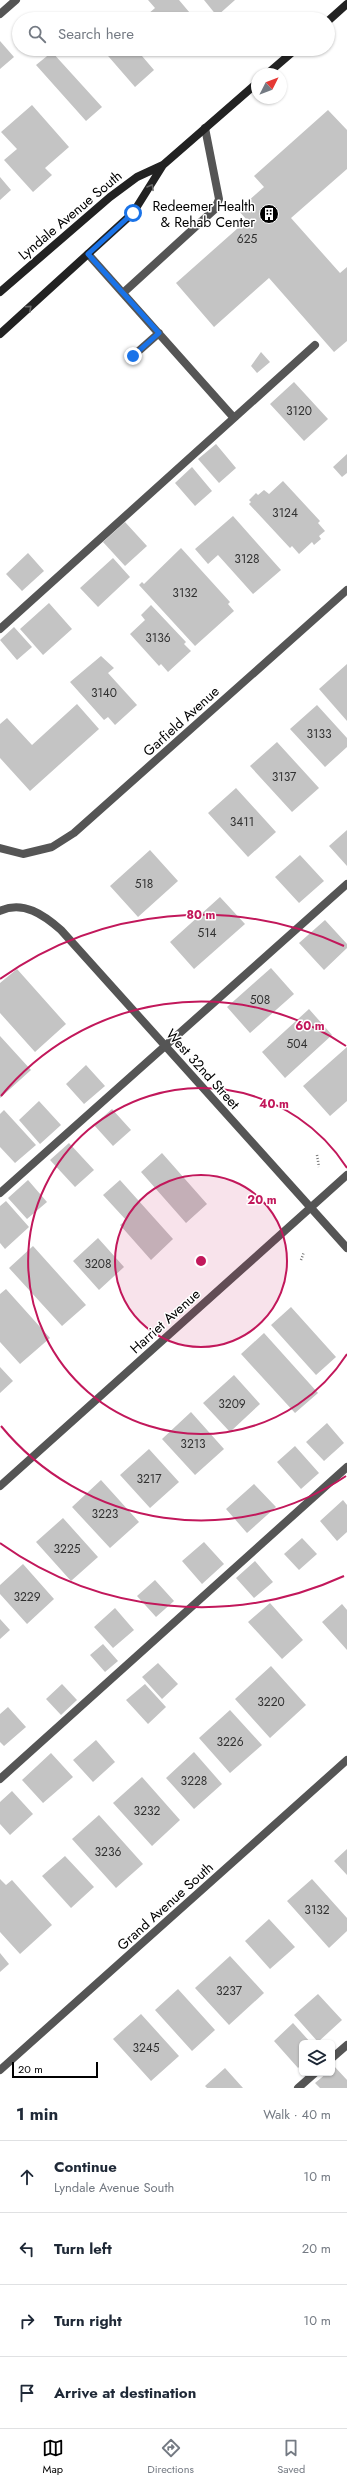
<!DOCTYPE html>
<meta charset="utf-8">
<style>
:root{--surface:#fff;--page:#f6f6f7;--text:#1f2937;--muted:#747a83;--line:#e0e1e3;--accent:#000}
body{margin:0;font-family:Jost,sans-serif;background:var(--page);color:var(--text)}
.controls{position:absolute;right:12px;bottom:12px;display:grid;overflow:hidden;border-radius:6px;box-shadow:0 1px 3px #0004}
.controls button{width:36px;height:36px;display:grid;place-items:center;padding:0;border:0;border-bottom:1px solid var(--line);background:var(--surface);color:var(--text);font:20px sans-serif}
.compass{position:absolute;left:251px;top:68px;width:36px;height:36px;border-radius:50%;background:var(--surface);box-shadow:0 1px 3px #0004;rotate:48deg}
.scale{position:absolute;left:12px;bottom:10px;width:86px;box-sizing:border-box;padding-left:4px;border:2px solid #000;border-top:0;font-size:11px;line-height:14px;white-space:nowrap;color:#000;-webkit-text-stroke:3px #fff;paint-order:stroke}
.stop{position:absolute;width:12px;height:12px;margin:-9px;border:3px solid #1a73e8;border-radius:50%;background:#fff}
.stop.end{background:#1a73e8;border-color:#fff;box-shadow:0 1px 4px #0008}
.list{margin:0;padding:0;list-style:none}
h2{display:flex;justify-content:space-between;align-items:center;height:52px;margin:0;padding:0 16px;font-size:17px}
h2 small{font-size:13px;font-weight:400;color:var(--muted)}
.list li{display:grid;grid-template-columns:26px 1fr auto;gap:12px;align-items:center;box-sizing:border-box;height:72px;padding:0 16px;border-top:1px solid var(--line)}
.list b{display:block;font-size:15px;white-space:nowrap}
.list p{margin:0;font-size:13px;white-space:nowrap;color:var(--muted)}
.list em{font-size:13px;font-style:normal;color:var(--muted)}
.icon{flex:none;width:22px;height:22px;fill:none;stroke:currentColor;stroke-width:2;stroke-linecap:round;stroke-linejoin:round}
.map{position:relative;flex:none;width:347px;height:2088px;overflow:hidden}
.search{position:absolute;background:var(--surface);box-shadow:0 1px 3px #0004;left:12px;right:12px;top:12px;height:44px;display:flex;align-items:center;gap:10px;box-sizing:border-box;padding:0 14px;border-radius:22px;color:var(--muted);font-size:15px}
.sheet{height:340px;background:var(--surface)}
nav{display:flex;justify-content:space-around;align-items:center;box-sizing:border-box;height:56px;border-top:1px solid var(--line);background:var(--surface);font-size:11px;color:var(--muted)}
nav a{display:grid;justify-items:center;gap:2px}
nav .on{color:var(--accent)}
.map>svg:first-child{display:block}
.building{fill:#c4c4c4}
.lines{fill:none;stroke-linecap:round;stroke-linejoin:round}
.path{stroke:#777;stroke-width:2.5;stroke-dasharray:1 2;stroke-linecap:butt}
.service{stroke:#555;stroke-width:8}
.minor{stroke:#555;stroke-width:8}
.secondary{stroke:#222;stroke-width:8}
.oneway{stroke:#646464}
.route{stroke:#1a73e8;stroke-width:5}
.ring{fill:none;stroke:#c2185b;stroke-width:2}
.labels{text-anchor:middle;stroke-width:3;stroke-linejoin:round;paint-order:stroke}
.number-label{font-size:12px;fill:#313131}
.poi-label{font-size:14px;fill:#000;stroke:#fff;text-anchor:end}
.street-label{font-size:14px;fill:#000;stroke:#fff}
.centre{fill:#c2185b;stroke:#fff;stroke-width:2}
.ring-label{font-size:12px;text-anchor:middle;font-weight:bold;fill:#c2185b;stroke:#fff;stroke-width:3;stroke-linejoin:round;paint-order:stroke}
</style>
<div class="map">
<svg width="347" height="2088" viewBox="0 0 347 2088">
<rect width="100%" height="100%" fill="#fff"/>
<path class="building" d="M148 0H179L195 19H152L148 14 155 8Z
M204 0H235L217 16Z
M0 41 14 57 0 69Z
M102 49H136L154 70 135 87Z
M52 52 102 107 86 121 36 65Z
M32 105 69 147 45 168 52 175 33 192 4 160 17 149 1 132Z
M328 110 347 130V169L291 218 340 273 347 267V341L334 352 269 278 214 327 176 283 247 220 238 210 264 187 254 176Z
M0 177 11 190 0 200Z
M261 352 270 362 257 373 251 366Z
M294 382 328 419 304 441 270 404Z
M216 444 236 468 219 483 198 459Z
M347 454V473L342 477 333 467Z
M192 467 212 491 195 506 175 483Z
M283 481 320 521 318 523 325 531 319 536 321 539 314 545 312 542 299 554 292 546 290 548 249 504 251 502 249 500 256 493 258 495 264 490 269 494Z
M233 516 281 570 253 594 218 555 208 564 195 549Z
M125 522 147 546 125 566 103 542Z
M181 548 230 602 228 604 234 611 195 646 139 585 142 582 144 584Z
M28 553 44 571 22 591 6 574Z
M113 558 130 577 98 607 80 588Z
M49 603 72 629 43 655 20 629Z
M151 605 186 642 184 644 191 651 168 672 161 664 159 666 130 634 145 620 141 615Z
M14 627 32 647 17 660 0 640Z
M101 656 114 668 108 673 137 705 115 725 108 717 104 720 70 682Z
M347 664V721L319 689Z
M77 704 99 729 30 791 0 758V724L7 718 32 745Z
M317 705 347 738V747L325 767 290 729Z
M277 742 319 788 292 812 250 766Z
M236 788 276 832 248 857 208 813Z
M347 830V866L329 846Z
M150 850 178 881 138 917 110 886Z
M300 855 324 881 299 903 275 877Z
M220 897 245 924 194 969 170 942Z
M325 920 347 944V948L324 970 299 943Z
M271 968 294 994 250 1033 227 1007Z
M17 969 66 1024 35 1052 0 1013V983Z
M309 1009 332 1035 285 1078 262 1052Z
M0 1036 31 1070 0 1098Z
M347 1047V1101L330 1116 303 1086Z
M86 1065 105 1086 84 1104 66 1084Z
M39 1101 61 1125 40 1144 19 1120Z
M112 1109 131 1130 113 1146 94 1125Z
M4 1110 36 1145 15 1163 0 1147V1114Z
M69 1143 94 1170 75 1187 50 1160Z
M162 1153 207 1204 186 1223 141 1172Z
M28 1180 47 1202 27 1219 8 1198Z
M120 1180 173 1239 151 1260 120 1225 126 1220 103 1195Z
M6 1201 29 1227 5 1249 0 1243V1206Z
M98 1238 124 1267 99 1290 73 1261Z
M33 1246 86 1305 62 1326 9 1268Z
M6 1289 50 1338 20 1364 0 1342V1294Z
M291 1307 336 1357 316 1375 271 1325Z
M264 1333 318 1393 295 1413 241 1354Z
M0 1367 13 1381 0 1393Z
M234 1375 260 1404 230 1432 203 1403Z
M191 1412 224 1449 195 1475 162 1439Z
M327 1423 344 1443 324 1461 306 1442Z
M295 1446 319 1473 301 1489 277 1462Z
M149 1449 179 1482 150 1508 120 1475Z
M101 1480 139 1522 110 1548 72 1507Z
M254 1484 276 1507 247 1533 226 1509Z
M343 1500 347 1505V1532L337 1541 320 1521Z
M63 1518 98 1557 71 1581 36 1542Z
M302 1538 317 1554 299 1570 284 1554Z
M204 1542 224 1564 202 1584 182 1561Z
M255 1561 273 1582 254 1598 236 1578Z
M23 1564 54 1599 27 1624 0 1594V1585Z
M155 1580 174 1601 156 1617 137 1596Z
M270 1603 303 1640 282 1659 248 1622Z
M342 1604 347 1610V1650L322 1622Z
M115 1608 134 1630 113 1648 94 1627Z
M0 1619 10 1630 0 1639Z
M103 1644 118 1661 105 1672 90 1655Z
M158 1663 178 1684 162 1699 142 1677Z
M271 1666 306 1705 270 1738 235 1699Z
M62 1684 77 1700 61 1715 46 1699Z
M145 1684 166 1707 148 1724 126 1700Z
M8 1707 26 1727 4 1746 0 1742V1714Z
M230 1710 262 1745 230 1773 199 1738Z
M96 1740 115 1762 93 1782 73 1760Z
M194 1752 222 1784 194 1809 166 1778Z
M51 1753 73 1777 43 1803 22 1780Z
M142 1777 180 1820 152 1846 113 1803Z
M12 1791 33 1814 10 1835 0 1824V1802Z
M99 1815 143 1864 116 1888 72 1839Z
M347 1849V1875L334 1861Z
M65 1856 94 1887 71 1908 42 1876Z
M0 1879 6 1885 12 1880 52 1925 20 1954 0 1932Z
M312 1879 347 1918V1931L329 1948 287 1901Z
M269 1919 295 1947 270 1969 245 1941Z
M0 1953 9 1964 0 1972Z
M230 1956 264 1993 229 2025 195 1988Z
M178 1989 215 2030 192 2051 155 2010Z
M318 1994 342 2020 318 2042 294 2015Z
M141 2014 179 2056 151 2081 113 2039Z
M293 2023 311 2043H302V2064L298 2068 274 2041Z
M334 2066 347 2080V2088H320L315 2083 327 2073H332Z
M225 2068 243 2088H207L205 2086Z"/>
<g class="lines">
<path class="path" d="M317 1155 319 1167
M301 1260 304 1252"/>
<path class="service" d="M0 14 16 0
M88 254 234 418
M123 293 215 209 219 199 205 128
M133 356 159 333
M0 629 315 345
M0 1193 347 884
M0 1779 347 1467
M332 2058 347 2045
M298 2088 315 2073"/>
<path class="minor" d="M0 848 23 854 52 847 74 833 347 590
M0 911C23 900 44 915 61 930L347 1248
M0 1486 347 1175
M0 2070 347 1760"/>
<path class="secondary" d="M328 21 347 4
M267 74 296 49
M0 292 110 197 137 177 163 165 257 83
M0 334 133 213 163 165"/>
</g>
<defs><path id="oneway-chevron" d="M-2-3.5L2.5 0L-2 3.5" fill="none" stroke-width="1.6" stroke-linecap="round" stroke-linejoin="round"/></defs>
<g class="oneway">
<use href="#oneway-chevron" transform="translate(151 187) rotate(-60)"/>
<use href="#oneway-chevron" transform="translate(29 308) rotate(-42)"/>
</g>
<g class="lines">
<path class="route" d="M133 213 88 254 159 333 133 356"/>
</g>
<circle cx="201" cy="1261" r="86" fill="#c2185b" fill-opacity=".12"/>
<g class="ring">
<circle cx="201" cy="1261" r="86"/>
<path d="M347 1354A173 173 0 1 1 347 1168"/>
<path d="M346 1476A259 259 0 0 1 1 1426M1 1096A259 259 0 0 1 346 1046"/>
<path d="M344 1576A346 346 0 0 1 0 1543M0 979A346 346 0 0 1 344 946"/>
</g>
<defs>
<g id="building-disc" transform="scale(1)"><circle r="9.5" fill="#000" stroke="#fff"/><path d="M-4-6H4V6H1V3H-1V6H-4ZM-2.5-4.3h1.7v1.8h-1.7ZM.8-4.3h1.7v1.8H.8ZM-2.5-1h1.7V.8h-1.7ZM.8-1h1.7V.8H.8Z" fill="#fff"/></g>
</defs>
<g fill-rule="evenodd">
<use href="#building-disc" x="269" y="214"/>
</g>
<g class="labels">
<g class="number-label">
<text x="247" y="243">625</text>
<text x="299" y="415">3120</text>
<text x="285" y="517">3124</text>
<text x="247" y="563">3128</text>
<text x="185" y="597">3132</text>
<text x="158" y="642">3136</text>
<text x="104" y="697">3140</text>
<text x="319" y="738">3133</text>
<text x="284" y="781">3137</text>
<text x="242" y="826">3411</text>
<text x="144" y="888">518</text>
<text x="207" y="937">514</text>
<text x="260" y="1004">508</text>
<text x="297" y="1048">504</text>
<text x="98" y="1268">3208</text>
<text x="232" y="1408">3209</text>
<text x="193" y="1448">3213</text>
<text x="149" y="1483">3217</text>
<text x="105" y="1518">3223</text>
<text x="67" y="1553">3225</text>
<text x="27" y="1601">3229</text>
<text x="271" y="1706">3220</text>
<text x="230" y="1746">3226</text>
<text x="194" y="1785">3228</text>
<text x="147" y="1815">3232</text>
<text x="108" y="1856">3236</text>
<text x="317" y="1914">3132</text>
<text x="229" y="1995">3237</text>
<text x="146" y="2052">3245</text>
</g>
<g class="poi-label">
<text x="255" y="211">Redeemer Health<tspan x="255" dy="16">&amp; Rehab Center</tspan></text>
</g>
<g class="street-label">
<text transform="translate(70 215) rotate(-40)" y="5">Lyndale Avenue South</text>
<text transform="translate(181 721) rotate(-42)" y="5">Garfield Avenue</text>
<text transform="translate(203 1069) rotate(48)" y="5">West 32nd Street</text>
<text transform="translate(165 1321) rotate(-42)" y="5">Harriet Avenue</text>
<text transform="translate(165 1906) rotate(-42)" y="5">Grand Avenue South</text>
</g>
</g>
<circle cx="201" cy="1261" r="6" class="centre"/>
<g class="ring-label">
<text x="201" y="919">80 m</text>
<text x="310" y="1030">60 m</text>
<text x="274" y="1108">40 m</text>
<text x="262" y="1204">20 m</text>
</g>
</svg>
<div class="controls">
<button><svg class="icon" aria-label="layers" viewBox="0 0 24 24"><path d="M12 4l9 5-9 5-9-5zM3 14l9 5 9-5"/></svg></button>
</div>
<svg class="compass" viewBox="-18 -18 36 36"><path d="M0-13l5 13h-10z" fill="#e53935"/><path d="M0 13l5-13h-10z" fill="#747a83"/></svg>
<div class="scale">20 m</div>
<div class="stop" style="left:133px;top:213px"></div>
<div class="stop end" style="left:133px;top:356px"></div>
<div class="search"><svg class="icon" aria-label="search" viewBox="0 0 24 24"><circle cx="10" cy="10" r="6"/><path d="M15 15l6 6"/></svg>Search here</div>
</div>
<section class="sheet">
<h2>1 min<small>Walk · 40 m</small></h2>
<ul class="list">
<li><svg class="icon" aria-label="ahead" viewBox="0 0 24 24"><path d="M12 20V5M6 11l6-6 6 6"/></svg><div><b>Continue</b><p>Lyndale Avenue South</p></div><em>10 m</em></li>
<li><svg class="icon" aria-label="left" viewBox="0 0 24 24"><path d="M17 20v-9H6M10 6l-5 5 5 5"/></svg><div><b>Turn left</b></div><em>20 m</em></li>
<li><svg class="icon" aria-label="right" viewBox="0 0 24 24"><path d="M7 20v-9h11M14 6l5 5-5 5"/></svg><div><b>Turn right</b></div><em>10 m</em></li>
<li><svg class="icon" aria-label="arrive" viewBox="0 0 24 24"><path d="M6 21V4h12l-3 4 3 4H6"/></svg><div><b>Arrive at destination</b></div></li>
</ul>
</section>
<nav>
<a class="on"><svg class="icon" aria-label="map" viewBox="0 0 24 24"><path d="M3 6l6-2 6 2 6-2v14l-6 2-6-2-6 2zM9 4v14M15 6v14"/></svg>Map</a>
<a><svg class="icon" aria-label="directions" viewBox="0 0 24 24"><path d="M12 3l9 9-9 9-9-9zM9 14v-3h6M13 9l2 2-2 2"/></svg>Directions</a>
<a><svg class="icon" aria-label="saved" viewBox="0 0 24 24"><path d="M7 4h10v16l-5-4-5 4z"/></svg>Saved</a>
</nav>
